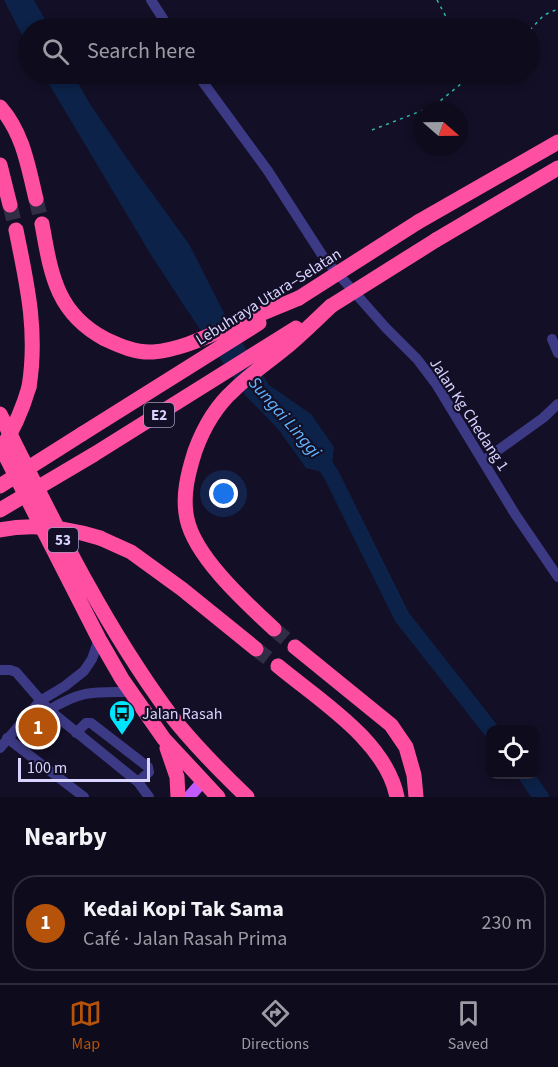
<!DOCTYPE html>
<meta charset="utf-8">
<style>
:root{--surface:#0e0b1c;--page:#171425;--text:#f1f3f6;--muted:#9b9ba3;--line:#2e2b3b;--accent:#b45309}
body{margin:0;font-family:"Source Sans 3",sans-serif;background:var(--page);color:var(--text)}
.controls{position:absolute;right:18px;bottom:18px;display:grid;overflow:hidden;border-radius:12px;box-shadow:0 3px 9px #0003}
.controls button{width:54px;height:54px;display:grid;place-items:center;padding:0;border:0;border-bottom:2px solid var(--line);background:var(--surface);color:var(--text);font:30px sans-serif}
.compass{position:absolute;left:414px;top:102px;width:54px;height:54px;border-radius:50%;background:var(--surface);box-shadow:0 3px 9px #0003;rotate:110deg}
.scale{position:absolute;left:18px;bottom:15px;width:132px;box-sizing:border-box;padding-left:6px;border:3px solid #d9d4ff;border-top:0;font-size:16px;line-height:21px;white-space:nowrap;color:#d9d4ff;-webkit-text-stroke:4px #130f26;paint-order:stroke}
.you{position:absolute;left:224px;top:494px;width:21px;height:21px;margin:-15px;border:4px solid #fff;border-radius:50%;background:#1a73e8;box-shadow:0 0 0 9px #1a73e833}
.badge{display:grid;place-items:center;width:39px;height:39px;border-radius:50%;background:var(--accent);color:#fff;font-size:20px;font-weight:700}
.pin{position:absolute;translate:-50% -50%;border:3px solid #fff;box-shadow:0 2px 6px #0006}
.list{margin:0;padding:0;list-style:none}
h2{display:flex;justify-content:space-between;align-items:center;height:78px;margin:0;padding:0 24px;font-size:26px}
h2 small{font-size:20px;font-weight:400;color:var(--muted)}
.list li{display:grid;grid-template-columns:39px 1fr auto;gap:18px;align-items:center;box-sizing:border-box;height:96px;margin:0 12px 12px;padding:0 12px;border:2px solid var(--line);border-radius:24px}
.list b{display:block;font-size:22px;white-space:nowrap}
.list p{margin:0;font-size:20px;white-space:nowrap;color:var(--muted)}
.list em{font-size:20px;font-style:normal;color:var(--muted)}
.icon{flex:none;width:33px;height:33px;fill:none;stroke:currentColor;stroke-width:2;stroke-linecap:round;stroke-linejoin:round}
.map{position:relative;flex:none;width:558px;height:797px;overflow:hidden}
.search{position:absolute;background:var(--surface);box-shadow:0 3px 9px #0003;left:18px;right:18px;top:18px;height:66px;display:flex;align-items:center;gap:15px;box-sizing:border-box;padding:0 21px;border-radius:33px;color:var(--muted);font-size:22px}
.sheet{height:186px;background:var(--surface)}
nav{display:flex;justify-content:space-around;align-items:center;box-sizing:border-box;height:84px;border-top:2px solid var(--line);background:var(--surface);font-size:16px;color:var(--muted)}
nav a{display:grid;justify-items:center;gap:3px}
nav .on{color:var(--accent)}
.map>svg:first-child{display:block}
.water{fill:#0c2248}
.lines{fill:none;stroke-linecap:round;stroke-linejoin:round}
.river{stroke:#0c2248;stroke-width:16}
.highway-tunnel{stroke:#312d47;stroke-width:15;stroke-dasharray:15 8;stroke-linecap:butt}
.path{stroke:#2fb8b0;stroke-width:1.5;stroke-dasharray:3 4.5;stroke-linecap:butt}
.minor{stroke:#3d3a85;stroke-width:10}
.major{stroke:#c25bff;stroke-width:12}
.highway{stroke:#ff4fa3;stroke-width:15}
.highway-bridge{stroke:#ff4fa3;stroke-width:15}
.labels{text-anchor:middle;stroke-width:4.5;stroke-linejoin:round;paint-order:stroke}
.shield{fill:#130f26;stroke:#9e99be;stroke-width:1.5}
.shield-label{font-size:15px;font-weight:bold;fill:#d9d4ff}
.street-label{font-size:16px;fill:#d9d4ff;stroke:#130f26}
.poi-label{font-size:16px;fill:#d9d4ff;stroke:#130f26;text-anchor:start}
.water-label{font-size:18px;font-style:italic;fill:#62b6ff;stroke:#130f26}
</style>
<div class="map">
<svg width="558" height="797" viewBox="0 0 558 797">
<rect width="100%" height="100%" fill="#130f26"/>
<path class="water" d="M4 0H34L50 28H28V47Z
M43 74H73L90 104 128 160 189 244 226 317 269 385 311 414 334 447 331 474 306 468 278 429 245 395 187 310 151 255Z"/>
<g class="lines">
<path class="river" d="M318 455 331 474 402 617 491 730
M525 774 541 797"/>
<path class="highway-tunnel" d="M36 199 42 224
M10 205 16 230
M274 629 295 647
M256 649 278 666"/>
<path class="path" d="M437 0 452 28
M530 30 544 15 558 9
M473 74 474 77 480 74
M372 130 434 106 473 74"/>
<path class="minor" d="M151 0 169 28
M197 74 268 171 324 258 386 328 417 359 436 384 515 514 558 577
M552 339 558 353
M483 461 543 418 558 404
M0 670H10L16 672 49 710 138 782 149 797
M49 710C82 690 92 692 130 692
M76 733 86 723H91L148 767 149 772 138 782
M7 738 84 797
M0 748 40 701 65 686 84 671 92 659 99 639"/>
<path class="major" d="M189 797 203 781"/>
<path class="highway" d="M0 107C23 133 28 166 36 199
M0 165 10 205
M418 222 558 142
M42 224C51 274 56 313 105 339 120 346 136 353 153 352 179 350 204 338 227 328 251 318 275 308 299 298
M16 230C27 284 38 331 29 387
M436 240 558 168
M0 414C51 516 101 621 169 713 192 743 220 771 247 797
M82 434 259 323
M0 445 99 639 122 679 164 739 218 797
M93 455 296 328
M100 538 131 552 182 589 256 649
M274 629C246 603 195 557 187 519 182 496 188 473 195 451 203 429 216 406 234 390 249 375 267 363 284 349 300 336 315 321 331 306
M295 647 391 725 406 747 414 775 416 797
M278 666C320 701 386 741 397 797
M167 748 177 777 178 797"/>
<path class="highway-bridge" d="M299 298 418 222
M331 306 436 240
M0 451C13 431 22 411 29 387
M0 486 82 434
M0 510 93 455
M0 530C34 523 67 528 100 538"/>
</g>
<defs>
<g id="bus-pin" transform="scale(1.35)"><path d="M0 17L-7.5 6A9.5 9.5 0 1 1 7.5 6Z" fill="#00e5ff" stroke="#130f26"/><path d="M-5-6H5V4H4V6H2V4H-2V6H-4V4H-5ZM-3.5-4V0h7V-4ZM-3.5 1.2v1.5H-2V1.2ZM2 1.2v1.5H3.5V1.2Z" fill="#111"/></g>
</defs>
<g fill-rule="evenodd">
<use href="#bus-pin" x="122" y="713"/>
</g>
<g class="labels">
<g class="shield">
<rect x="144" y="403" width="30" height="24" rx="4.5"/>
<rect x="48" y="528" width="30" height="24" rx="4.5"/>
</g>
<g class="shield-label">
<text x="159" y="420">E2</text>
<text x="63" y="545">53</text>
</g>
<g class="street-label">
<text transform="translate(268 296) rotate(-32)" y="6">Lebuhraya Utara–Selatan</text>
<text transform="translate(470 414) rotate(57)" y="6">Jalan Kg Chedang 1</text>
</g>
<g class="poi-label">
<text x="142" y="719">Jalan Rasah</text>
</g>
<g class="water-label">
<text transform="translate(285 417) rotate(49)" y="6">Sungai Linggi</text>
</g>
</g>
</svg>
<div class="controls">
<button><svg class="icon" aria-label="locate" viewBox="0 0 24 24"><circle cx="12" cy="12" r="6"/><path d="M12 2v4M12 18v4M2 12h4M18 12h4"/></svg></button>
</div>
<svg class="compass" viewBox="-18 -18 36 36"><path d="M0-13l5 13h-10z" fill="#e53935"/><path d="M0 13l5-13h-10z" fill="#9b9ba3"/></svg>
<div class="scale">100 m</div>
<div class="you"></div>
<div class="pin badge" style="left:38px;top:727px">1</div>
<div class="search"><svg class="icon" aria-label="search" viewBox="0 0 24 24"><circle cx="10" cy="10" r="6"/><path d="M15 15l6 6"/></svg>Search here</div>
</div>
<section class="sheet">
<h2>Nearby<small></small></h2>
<ul class="list">
<li><span class="badge">1</span><div><b>Kedai Kopi Tak Sama</b><p>Café · Jalan Rasah Prima</p></div><em>230 m</em></li>
</ul>
</section>
<nav>
<a class="on"><svg class="icon" aria-label="map" viewBox="0 0 24 24"><path d="M3 6l6-2 6 2 6-2v14l-6 2-6-2-6 2zM9 4v14M15 6v14"/></svg>Map</a>
<a><svg class="icon" aria-label="directions" viewBox="0 0 24 24"><path d="M12 3l9 9-9 9-9-9zM9 14v-3h6M13 9l2 2-2 2"/></svg>Directions</a>
<a><svg class="icon" aria-label="saved" viewBox="0 0 24 24"><path d="M7 4h10v16l-5-4-5 4z"/></svg>Saved</a>
</nav>
